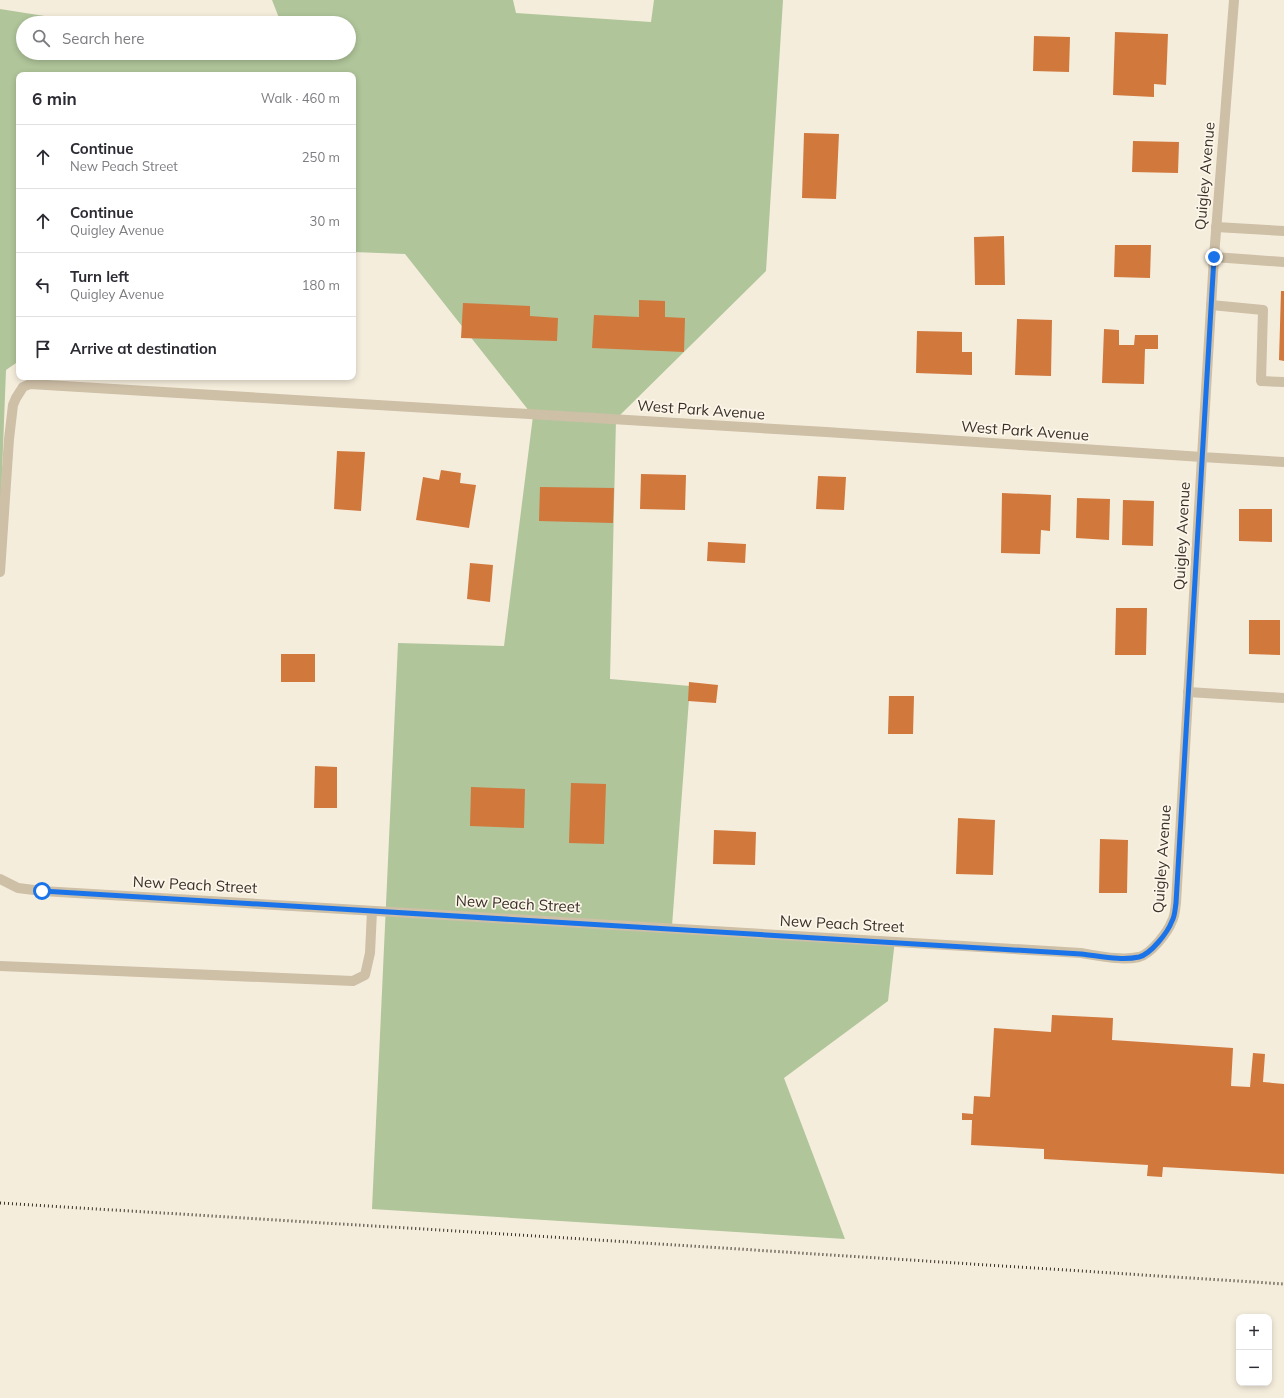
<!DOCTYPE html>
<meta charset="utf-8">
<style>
:root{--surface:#fff;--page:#f7f7f7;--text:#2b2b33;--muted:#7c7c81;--line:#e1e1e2}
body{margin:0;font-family:Mulish,sans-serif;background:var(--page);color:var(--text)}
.controls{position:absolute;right:12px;bottom:12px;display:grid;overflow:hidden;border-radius:8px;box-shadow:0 2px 6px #0003}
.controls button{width:36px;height:36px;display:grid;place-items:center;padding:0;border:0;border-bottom:1px solid var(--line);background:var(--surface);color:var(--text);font:20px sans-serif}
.stop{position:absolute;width:12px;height:12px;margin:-9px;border:3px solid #1a73e8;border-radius:50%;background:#fff}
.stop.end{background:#1a73e8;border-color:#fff;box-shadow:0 1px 4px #0008}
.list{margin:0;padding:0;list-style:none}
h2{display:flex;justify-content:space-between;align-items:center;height:52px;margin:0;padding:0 16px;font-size:17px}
h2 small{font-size:13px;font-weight:400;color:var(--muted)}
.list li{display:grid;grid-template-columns:26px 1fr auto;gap:12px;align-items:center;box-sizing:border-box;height:64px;padding:0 16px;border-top:1px solid var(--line)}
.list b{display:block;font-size:15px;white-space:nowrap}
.list p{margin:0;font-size:13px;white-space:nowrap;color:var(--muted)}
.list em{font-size:13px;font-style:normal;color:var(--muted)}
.icon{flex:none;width:22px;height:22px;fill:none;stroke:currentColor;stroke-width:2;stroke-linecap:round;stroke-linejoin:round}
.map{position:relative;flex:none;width:1284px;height:1398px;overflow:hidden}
.search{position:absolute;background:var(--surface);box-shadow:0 2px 6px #0003;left:16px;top:16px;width:340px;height:44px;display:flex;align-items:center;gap:10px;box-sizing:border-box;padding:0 14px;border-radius:22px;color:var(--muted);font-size:15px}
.panel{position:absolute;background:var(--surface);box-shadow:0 2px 6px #0003;left:16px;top:72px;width:340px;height:308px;border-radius:8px}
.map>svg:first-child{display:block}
.green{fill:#b0c59a}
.building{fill:#d1783d}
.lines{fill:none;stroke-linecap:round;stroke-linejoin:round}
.service{stroke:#cebfa7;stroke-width:10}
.minor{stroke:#cebfa7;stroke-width:10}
.tertiary{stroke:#cebfa7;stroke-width:10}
.rail{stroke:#3a3028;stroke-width:3;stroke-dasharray:1 3;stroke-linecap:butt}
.route{stroke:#1a73e8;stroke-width:5}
.labels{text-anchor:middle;stroke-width:3.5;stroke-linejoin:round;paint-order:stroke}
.street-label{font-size:15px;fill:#3a3028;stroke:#fbf6e9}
</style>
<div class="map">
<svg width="1284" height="1398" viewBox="0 0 1284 1398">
<rect width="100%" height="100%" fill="#f5eddc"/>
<path class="green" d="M272 0H513L516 13 651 22 654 0H783L766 271 616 419 610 679 690 686 672 926 895 940 888 1001 784 1078 845 1239 372 1209 398 643 504 646 533 416 405 254 353 252V75H19V361L6 370 0 525V9L89 23H23V53H282L293 55V53H349V23H281Z"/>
<path class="building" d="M1115 32 1168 34 1166 85 1154 84V97L1113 95Z
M1034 36 1070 37 1069 72 1033 71Z
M804 133 839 134 836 199 802 198Z
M1133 141 1179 142 1178 173 1132 172Z
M1004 236 1005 285H975L974 237Z
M1115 245H1151L1150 278 1114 277Z
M1281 291H1284V361L1279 360Z
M639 300 665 301V317L685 318 684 352 592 348 594 315 639 317Z
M463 303 530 306V316L558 318 557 341 461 338Z
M1017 319 1052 320 1051 376 1015 375Z
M1104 329 1119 330V345H1134L1135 335H1158V349H1145L1144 384 1102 383Z
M917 331 962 332V352H972V375L916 373Z
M337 451 365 452 361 511 334 509Z
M441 470 461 473 460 483 476 485 469 528 416 520 423 477 439 480Z
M641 474 686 475 685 510 640 509Z
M818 476 846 477 844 510 816 509Z
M540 487 614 488 613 523 539 521Z
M1002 493 1051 495 1050 531 1041 530 1040 554 1001 553Z
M1077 498 1110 499 1109 540 1076 538Z
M1123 500 1154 501 1153 546 1122 545Z
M1239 509H1272V542L1239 541Z
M708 542 746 544 745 563 707 561Z
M470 563 493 565 490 602 467 599Z
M1116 608H1147L1146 655H1115Z
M1249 620H1280V655L1249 654Z
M281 654H315V682H281Z
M689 682 718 685 716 703 688 701Z
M889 696H914L913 734H888Z
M315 766 337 767V808H314Z
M571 783 606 784 604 844 569 843Z
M471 787 525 789 524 828 470 826Z
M958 818 995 820 993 875 956 874Z
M714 830 756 832 755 865 713 864Z
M1100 839 1128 840 1127 893H1099Z
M1052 1015 1113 1018 1112 1040 1233 1048 1231 1086 1250 1087 1253 1053 1265 1054 1263 1082 1284 1084V1174L1163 1167 1162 1177 1147 1176 1148 1165 1044 1159V1149L971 1145 972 1120H962V1113L973 1114 974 1096 990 1097 994 1028 1051 1032Z"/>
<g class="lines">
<path class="service" d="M1216 227 1284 231
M1214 257 1284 262
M1211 305 1263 310 1261 381 1284 382
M1188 692 1284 698
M0 966 353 981 365 975 370 953 372 911"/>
<path class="minor" d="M0 572 9 439 13 405 16 398 23 387 30 384 826 432 1202 457 1176 903C1175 909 1175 916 1172 921 1168 932 1151 954 1139 957 1121 961 1100 956 1081 953L42 891 18 888 0 879"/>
<path class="tertiary" d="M1234 0 1214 257 1202 457 1284 462"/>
<path class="rail" d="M0 1203 504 1234 1284 1284"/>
</g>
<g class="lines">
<path class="route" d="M42 891 1081 954C1100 956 1121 961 1139 957 1151 954 1168 932 1172 921 1175 916 1175 909 1176 903L1214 257"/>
</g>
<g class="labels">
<g class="street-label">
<text transform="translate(1205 176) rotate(-85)" y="5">Quigley Avenue</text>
<text transform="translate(701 410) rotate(4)" y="5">West Park Avenue</text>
<text transform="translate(1025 431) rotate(4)" y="5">West Park Avenue</text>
<text transform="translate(1182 536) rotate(-87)" y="5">Quigley Avenue</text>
<text transform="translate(1162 859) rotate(-86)" y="5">Quigley Avenue</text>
<text transform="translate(195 885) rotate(3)" y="5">New Peach Street</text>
<text transform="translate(518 904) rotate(3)" y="5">New Peach Street</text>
<text transform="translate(842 924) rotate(3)" y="5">New Peach Street</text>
</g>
</g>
</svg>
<div class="controls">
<button>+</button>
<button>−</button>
</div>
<div class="stop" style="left:42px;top:891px"></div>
<div class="stop end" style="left:1214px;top:257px"></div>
<div class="search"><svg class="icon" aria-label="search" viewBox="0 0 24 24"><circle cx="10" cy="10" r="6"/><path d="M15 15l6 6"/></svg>Search here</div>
<section class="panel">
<h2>6 min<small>Walk · 460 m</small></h2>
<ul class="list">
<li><svg class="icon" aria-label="ahead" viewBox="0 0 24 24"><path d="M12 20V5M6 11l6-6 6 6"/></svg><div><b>Continue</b><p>New Peach Street</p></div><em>250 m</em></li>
<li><svg class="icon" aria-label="ahead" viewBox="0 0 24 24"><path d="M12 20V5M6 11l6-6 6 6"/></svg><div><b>Continue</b><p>Quigley Avenue</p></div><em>30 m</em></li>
<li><svg class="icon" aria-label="left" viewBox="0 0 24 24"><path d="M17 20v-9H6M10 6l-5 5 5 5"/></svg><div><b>Turn left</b><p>Quigley Avenue</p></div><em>180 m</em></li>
<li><svg class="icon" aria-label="arrive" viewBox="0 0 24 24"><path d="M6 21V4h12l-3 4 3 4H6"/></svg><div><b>Arrive at destination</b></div></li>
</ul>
</section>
</div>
